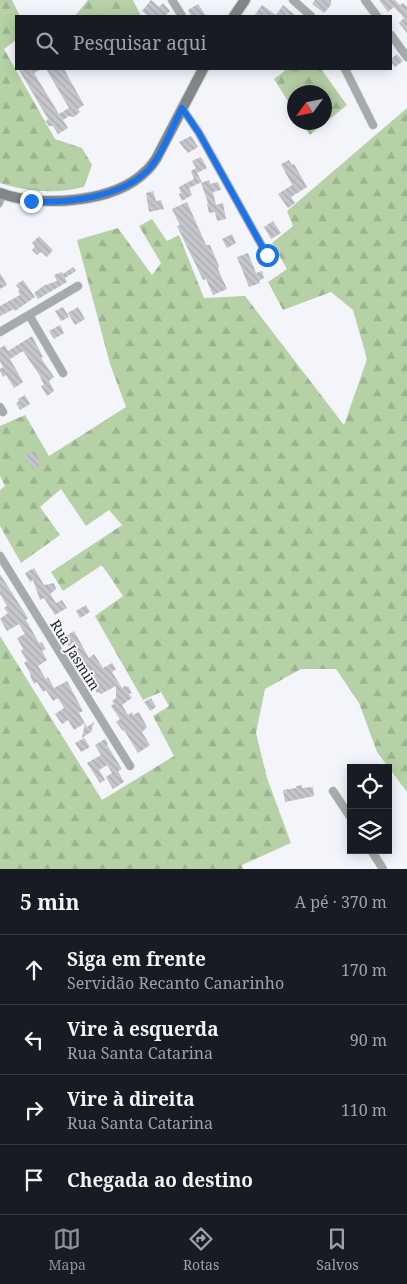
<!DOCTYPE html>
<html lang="pt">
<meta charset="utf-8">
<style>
:root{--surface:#171b24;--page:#242831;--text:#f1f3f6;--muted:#9ea1a6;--line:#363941;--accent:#8c9099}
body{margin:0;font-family:"Noto Serif",serif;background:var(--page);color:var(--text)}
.controls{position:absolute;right:15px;bottom:15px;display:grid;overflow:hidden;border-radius:0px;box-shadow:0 2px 12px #0003}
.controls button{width:45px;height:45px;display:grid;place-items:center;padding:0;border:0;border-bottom:1px solid var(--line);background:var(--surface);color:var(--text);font:25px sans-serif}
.compass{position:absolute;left:287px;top:85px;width:45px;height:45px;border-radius:50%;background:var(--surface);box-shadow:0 2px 12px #0003;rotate:237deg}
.stop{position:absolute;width:15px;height:15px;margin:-11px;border:4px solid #1a73e8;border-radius:50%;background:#fff}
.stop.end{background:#1a73e8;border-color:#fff;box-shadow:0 1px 5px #0008}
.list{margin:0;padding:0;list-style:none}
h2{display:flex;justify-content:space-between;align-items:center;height:65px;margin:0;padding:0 20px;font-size:21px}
h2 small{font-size:16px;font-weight:400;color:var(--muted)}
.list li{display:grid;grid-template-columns:32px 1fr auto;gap:15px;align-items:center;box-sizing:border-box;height:70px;padding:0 20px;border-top:1px solid var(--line)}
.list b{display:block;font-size:19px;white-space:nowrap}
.list p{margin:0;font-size:16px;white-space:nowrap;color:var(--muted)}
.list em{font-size:16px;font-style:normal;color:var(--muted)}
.icon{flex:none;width:28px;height:28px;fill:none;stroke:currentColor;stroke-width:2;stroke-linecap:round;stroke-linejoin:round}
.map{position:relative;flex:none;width:407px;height:869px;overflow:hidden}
.search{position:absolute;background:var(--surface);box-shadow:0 2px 12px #0003;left:15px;right:15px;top:15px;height:55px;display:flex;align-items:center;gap:12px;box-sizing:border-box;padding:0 18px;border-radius:0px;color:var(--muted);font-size:19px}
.sheet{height:345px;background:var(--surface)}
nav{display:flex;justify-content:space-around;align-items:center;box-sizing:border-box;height:70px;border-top:1px solid var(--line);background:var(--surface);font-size:14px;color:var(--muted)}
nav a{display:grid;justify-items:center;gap:2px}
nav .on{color:var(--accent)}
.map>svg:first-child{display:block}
.forest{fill:url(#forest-firs)}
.building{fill:url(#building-back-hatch)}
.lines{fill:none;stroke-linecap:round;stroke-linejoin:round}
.lane-casing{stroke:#cfcfd5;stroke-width:5.5}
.street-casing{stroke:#cfcfd5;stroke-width:9}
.secondary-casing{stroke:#cfcfd5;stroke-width:12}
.lane{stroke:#a7aaaa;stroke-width:4}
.street{stroke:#a7aaaa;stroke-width:8}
.secondary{stroke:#818686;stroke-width:10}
.route{stroke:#1a73e8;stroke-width:6}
.labels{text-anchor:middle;stroke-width:4;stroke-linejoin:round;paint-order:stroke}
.street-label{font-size:14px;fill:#242426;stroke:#f4f5fb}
</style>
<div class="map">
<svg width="407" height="869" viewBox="0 0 407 869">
<defs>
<pattern id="forest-firs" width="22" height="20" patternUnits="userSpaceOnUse" patternTransform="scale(1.25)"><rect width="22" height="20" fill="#b6d1a6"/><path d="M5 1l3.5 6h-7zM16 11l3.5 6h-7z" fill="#9cb38f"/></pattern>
<pattern id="building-back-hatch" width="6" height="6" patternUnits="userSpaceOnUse" patternTransform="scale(1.25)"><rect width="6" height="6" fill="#c5c6cc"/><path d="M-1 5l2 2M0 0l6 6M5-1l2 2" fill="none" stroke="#a9aaaf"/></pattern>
</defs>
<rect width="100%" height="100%" fill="#f4f5fb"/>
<path class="forest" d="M0 0H12L20 16H16V40L4 49 55 139 82 148 92 165 84 187C57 194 27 192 0 183Z
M88 0H133L141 16H75Z
M287 69H321L347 105 310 135 302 123 324 122V92H294V111L274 79Z
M407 108V792L377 752 359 703 336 669H301L265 689 256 733 267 778 291 843 242 865 243 869H0V636L102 800 174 756 153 716 169 706 161 692 143 700 95 616 123 596 102 565 63 591 51 572 122 525 109 510 86 526 61 489 40 507 60 535 21 563 0 526V490L5 486 0 476V426L25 415 49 456 126 407 110 364 77 240 118 228 152 275 161 263 139 226 152 219 167 241 179 235 204 298 245 296 344 425 367 359 353 310 331 292 283 310 268 282 287 269 272 243 293 226 287 211Z"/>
<path class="building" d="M151 0 159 7 163 3 170 11 165 16H148L142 11Z
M315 0H331V5L324 13 312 4Z
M379 0H395L400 5 403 3 407 7V33L399 23 404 18 394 7 388 12Z
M198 4 206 16H191L188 10Z
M262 5 276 15 283 5 296 16H254Z
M397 54 403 61 395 67 391 62V59Z
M22 69H42L34 73 59 114 69 108 46 69H64L84 105 78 109 80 112 74 117 69 116 63 120 68 128 58 134 53 126H49L46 121 48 119 19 70Z
M191 136 198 147 188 153 179 142Z
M201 157 207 168 197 173 202 182 189 188 192 195 182 201 179 194 181 193 179 187 194 179 191 171 196 168 192 161Z
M289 160 292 165 294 164 307 187 291 197 295 203 288 208 278 194 292 185 281 164Z
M209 180 210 184 218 182 221 190 213 192 216 205 223 203 226 219 217 221 215 212 209 213 207 204 208 203 201 183Z
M153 191 156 201 161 200 164 209 149 212 146 193Z
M187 202 206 245H210L219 266 218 269 227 289 213 295 206 279 203 280 177 226 180 225 172 209Z
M273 221 281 233 271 239 264 227Z
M232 234 236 243 227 248 222 239Z
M39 236 53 250 47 257 41 252 37 255 32 250 35 246 32 243Z
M248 253 256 273 262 271 264 278 259 281 260 283 249 287 237 257Z
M73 267 76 271 65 278 67 282 38 299 34 293 43 286 57 281 54 275 62 272 63 274Z
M0 273 7 285 0 289Z
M23 280 35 297 15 311 14 309 0 316V306L20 295 18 291 20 290 16 285Z
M63 307 69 317 61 321 55 311Z
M78 307 85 319 75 325 68 313Z
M60 325 64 333 54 339 49 331Z
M32 336 43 357 41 358 54 377 49 381 54 391 47 396 41 386 44 385 40 376 23 351 10 359 23 382 19 385 14 388 6 375 3 377 0 371V369L3 367 0 361V348L5 345 8 351Z
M25 395 30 404 20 410 16 403 19 401 18 399Z
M32 451 41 464 33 469 25 456Z
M34 568 44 585 54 583 56 589 50 594 56 603 62 600 67 608 55 615 44 598 40 600 33 580 30 582 25 573Z
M0 574 28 618 26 620 39 643 42 642 46 649 42 651 47 660 38 666 46 679 48 677 54 688 67 681 83 711 79 713 87 727 94 722 91 732 82 738 85 723 74 730 68 720 62 724 55 714 64 708 58 698 53 701 46 690 43 692 37 682 34 684 31 678 30 673 24 663 27 661 21 651 23 649 17 638 25 634 19 624 7 631 0 619 8 613 4 608 7 606 0 594Z
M86 605 90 612 80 618 76 611Z
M74 631 89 658 94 654 103 668 112 663 116 669 112 672 122 688 125 686 126 687 128 686 132 693 129 694 132 698 122 705 128 715 132 712 133 715 139 712 147 727 142 732 150 745 138 753 124 730 123 731 116 722 120 719 111 706 114 704 112 701 116 698V686L101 694 99 692 97 693 82 666 84 664 75 648H74L72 646 70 648 63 638Z
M151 698 156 707 150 711 144 702Z
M84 738 90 747 81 752 75 743Z
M105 739 108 744 107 745 122 769 118 771 124 782 113 789 106 777 112 773 107 765 99 770 105 780 100 783 87 763 101 755 95 745Z
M302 785V788L313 787 314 796 285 802 283 790 296 788V786Z"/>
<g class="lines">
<g class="lane-casing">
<path id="lane" d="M0 205 4 195"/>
</g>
<g class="street-casing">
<path id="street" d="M172 0 182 16
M293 0 311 16
M365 0 377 16
M391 35 407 57
M345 69 373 125
M182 108 199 133 267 255
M29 315 63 373
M0 332 78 286
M0 407 3 412
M0 556 130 766
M333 791 351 818
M371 850 383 869"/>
</g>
<g class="secondary-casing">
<path id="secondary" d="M234 16 245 0
M0 193C40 208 115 203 146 171 150 168 153 163 156 159L203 69"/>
</g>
<use href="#lane" class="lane"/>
<use href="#street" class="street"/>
<use href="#secondary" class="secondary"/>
</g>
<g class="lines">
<path class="route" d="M31 201C66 204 121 197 147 171 162 156 172 127 182 108L199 133 267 255"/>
</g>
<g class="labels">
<g class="street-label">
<text transform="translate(75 655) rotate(58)" y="5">Rua Jasmim</text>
</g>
</g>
</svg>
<div class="controls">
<button><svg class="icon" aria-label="locate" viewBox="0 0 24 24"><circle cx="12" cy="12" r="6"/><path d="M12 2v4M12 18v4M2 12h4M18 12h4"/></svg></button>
<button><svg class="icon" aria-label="layers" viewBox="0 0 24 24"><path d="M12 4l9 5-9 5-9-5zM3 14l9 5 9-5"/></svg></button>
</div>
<svg class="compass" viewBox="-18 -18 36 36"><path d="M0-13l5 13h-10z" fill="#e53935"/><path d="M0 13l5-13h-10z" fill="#9ea1a6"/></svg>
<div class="stop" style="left:267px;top:255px"></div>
<div class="stop end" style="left:31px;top:201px"></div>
<div class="search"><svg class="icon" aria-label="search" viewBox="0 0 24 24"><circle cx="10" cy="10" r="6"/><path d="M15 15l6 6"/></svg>Pesquisar aqui</div>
</div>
<section class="sheet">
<h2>5 min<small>A pé · 370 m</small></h2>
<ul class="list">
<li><svg class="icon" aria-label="ahead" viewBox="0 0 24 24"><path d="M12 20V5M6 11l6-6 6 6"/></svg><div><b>Siga em frente</b><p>Servidão Recanto Canarinho</p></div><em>170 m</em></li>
<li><svg class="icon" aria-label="left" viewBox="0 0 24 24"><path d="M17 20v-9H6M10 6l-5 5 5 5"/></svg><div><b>Vire à esquerda</b><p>Rua Santa Catarina</p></div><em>90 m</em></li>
<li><svg class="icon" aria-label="right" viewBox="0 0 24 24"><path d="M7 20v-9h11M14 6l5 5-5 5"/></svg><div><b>Vire à direita</b><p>Rua Santa Catarina</p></div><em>110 m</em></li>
<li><svg class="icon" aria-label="arrive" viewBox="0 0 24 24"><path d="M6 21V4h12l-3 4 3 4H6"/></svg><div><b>Chegada ao destino</b></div></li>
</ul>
</section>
<nav>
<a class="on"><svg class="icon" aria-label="map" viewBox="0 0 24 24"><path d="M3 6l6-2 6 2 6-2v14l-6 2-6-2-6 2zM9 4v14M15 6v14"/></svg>Mapa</a>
<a><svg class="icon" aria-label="directions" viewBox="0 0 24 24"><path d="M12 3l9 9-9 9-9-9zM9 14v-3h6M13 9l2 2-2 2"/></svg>Rotas</a>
<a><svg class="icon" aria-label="saved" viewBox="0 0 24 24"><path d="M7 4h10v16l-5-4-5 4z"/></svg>Salvos</a>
</nav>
